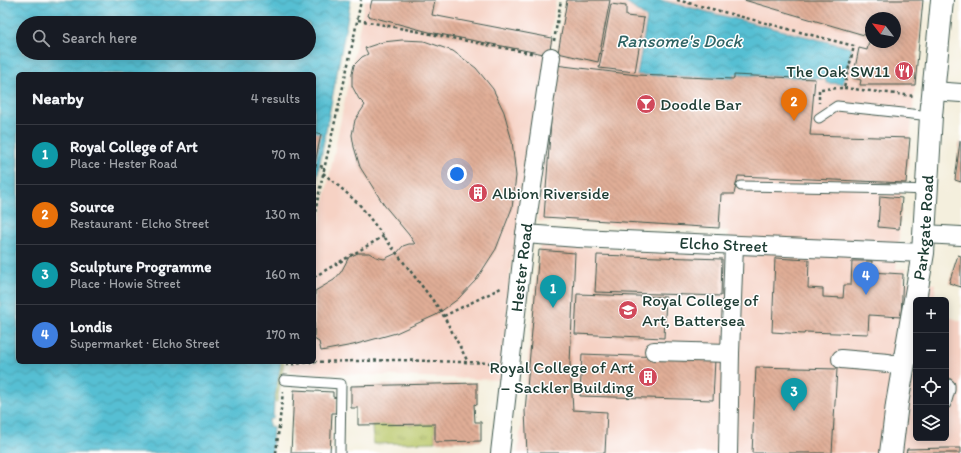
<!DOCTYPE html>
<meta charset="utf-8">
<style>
:root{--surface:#171b24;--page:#20242c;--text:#f1f3f6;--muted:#9ea1a6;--line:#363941;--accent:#d1495b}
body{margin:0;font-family:Itim,sans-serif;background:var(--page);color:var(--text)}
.controls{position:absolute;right:12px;bottom:12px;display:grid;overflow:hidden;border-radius:6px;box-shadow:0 2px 10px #0003}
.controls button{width:36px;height:36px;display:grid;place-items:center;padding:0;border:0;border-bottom:1px solid var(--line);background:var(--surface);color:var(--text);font:20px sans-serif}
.compass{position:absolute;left:865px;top:12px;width:36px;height:36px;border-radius:50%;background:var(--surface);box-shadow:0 2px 10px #0003;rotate:301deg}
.you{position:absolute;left:457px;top:174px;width:14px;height:14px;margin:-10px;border:3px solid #fff;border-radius:50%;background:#1a73e8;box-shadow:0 0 0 6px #1a73e833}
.badge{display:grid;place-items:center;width:26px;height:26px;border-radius:50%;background:var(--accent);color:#fff;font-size:13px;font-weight:700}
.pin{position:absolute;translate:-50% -33px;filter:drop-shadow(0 1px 2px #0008)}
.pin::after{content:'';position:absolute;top:21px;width:14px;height:12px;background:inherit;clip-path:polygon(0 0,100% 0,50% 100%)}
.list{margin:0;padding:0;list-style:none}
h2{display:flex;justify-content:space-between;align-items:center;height:52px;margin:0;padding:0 16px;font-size:17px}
h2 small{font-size:13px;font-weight:400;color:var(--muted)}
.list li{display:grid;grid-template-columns:26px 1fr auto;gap:12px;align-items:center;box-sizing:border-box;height:60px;padding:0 16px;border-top:1px solid var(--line)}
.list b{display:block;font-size:15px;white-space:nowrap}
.list p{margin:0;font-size:13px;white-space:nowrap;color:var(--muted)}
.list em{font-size:13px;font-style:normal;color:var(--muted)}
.icon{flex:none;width:22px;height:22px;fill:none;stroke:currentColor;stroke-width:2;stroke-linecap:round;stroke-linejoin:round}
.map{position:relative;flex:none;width:961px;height:453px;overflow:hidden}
.search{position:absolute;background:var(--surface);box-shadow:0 2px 10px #0003;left:16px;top:16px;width:300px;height:44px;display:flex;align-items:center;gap:10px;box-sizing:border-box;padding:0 14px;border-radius:22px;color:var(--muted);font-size:15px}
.panel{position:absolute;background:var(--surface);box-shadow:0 2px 10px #0003;left:16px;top:72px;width:300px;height:292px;border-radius:6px}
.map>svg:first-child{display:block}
.built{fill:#f6d2c4;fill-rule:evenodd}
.grass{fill:url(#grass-tufts);stroke:#6c824e}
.garden{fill:url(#garden-furrows);stroke:#6c824e}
.water{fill:url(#water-waves);stroke:#3a7e84;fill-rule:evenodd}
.building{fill:url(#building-back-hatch)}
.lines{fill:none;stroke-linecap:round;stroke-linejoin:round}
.lane-casing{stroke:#3f584d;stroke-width:11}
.street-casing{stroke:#3f584d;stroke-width:20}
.secondary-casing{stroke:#3f584d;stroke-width:24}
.path{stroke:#3f584d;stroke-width:2.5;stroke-dasharray:3 3;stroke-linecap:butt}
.lane{stroke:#fff;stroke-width:9}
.street{stroke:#fff;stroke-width:18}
.secondary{stroke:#fff;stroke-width:22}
.labels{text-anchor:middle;stroke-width:3;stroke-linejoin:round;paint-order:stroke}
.poi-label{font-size:17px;fill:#1f3d34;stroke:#fff;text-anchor:start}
.street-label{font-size:17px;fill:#1f3d34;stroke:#fff}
.water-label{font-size:18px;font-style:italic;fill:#306464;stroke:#fff}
</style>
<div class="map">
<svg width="961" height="453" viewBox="0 0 961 453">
<defs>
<pattern id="grass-tufts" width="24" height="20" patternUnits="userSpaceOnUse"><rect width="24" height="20" fill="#b9c769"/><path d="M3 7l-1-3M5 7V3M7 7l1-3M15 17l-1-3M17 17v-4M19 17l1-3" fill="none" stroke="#96a357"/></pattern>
<pattern id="garden-furrows" width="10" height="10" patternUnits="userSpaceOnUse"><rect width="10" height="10" fill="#b9c769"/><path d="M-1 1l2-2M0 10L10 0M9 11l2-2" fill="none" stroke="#96a357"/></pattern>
<pattern id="water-waves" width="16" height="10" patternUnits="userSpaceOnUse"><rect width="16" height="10" fill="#56bfd3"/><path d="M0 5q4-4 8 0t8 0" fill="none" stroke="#479cac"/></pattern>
<pattern id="building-back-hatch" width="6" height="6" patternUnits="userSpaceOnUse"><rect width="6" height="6" fill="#e0ad96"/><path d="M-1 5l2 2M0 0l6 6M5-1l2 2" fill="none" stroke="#b58e7b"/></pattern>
</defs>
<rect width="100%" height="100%" fill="#fff"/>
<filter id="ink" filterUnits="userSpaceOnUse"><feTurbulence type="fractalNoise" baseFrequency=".025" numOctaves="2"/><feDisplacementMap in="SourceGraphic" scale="8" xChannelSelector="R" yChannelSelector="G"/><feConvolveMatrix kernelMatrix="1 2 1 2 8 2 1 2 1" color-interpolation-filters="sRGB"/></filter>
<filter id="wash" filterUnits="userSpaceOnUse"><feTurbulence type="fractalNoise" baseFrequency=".012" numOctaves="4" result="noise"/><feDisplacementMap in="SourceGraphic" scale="16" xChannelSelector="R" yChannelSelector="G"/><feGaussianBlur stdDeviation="0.9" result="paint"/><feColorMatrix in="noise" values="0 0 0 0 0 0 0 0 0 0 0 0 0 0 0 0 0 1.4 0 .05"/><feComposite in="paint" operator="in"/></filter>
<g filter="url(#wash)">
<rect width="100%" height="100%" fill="#f4efdd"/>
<path class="built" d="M365 0H556L510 275 502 380 290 372 292 362H314V252Z
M565 0H923L906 183H902L899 237 896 269H906L904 282 936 284 934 300H916V438H946V316L961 321V453H518L540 244 726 256 729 231 537 221 555 65ZM871 18H895V42H871Z"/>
<path class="grass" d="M435 424V442L373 444 372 425Z"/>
<path class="garden" d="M281 362H284L277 402H274Z"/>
<path class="water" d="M0 0H351L314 193V74H18V362H281L274 402 273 419H269V426L273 427 272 453H0ZM23 23H309V53H23Z
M622 0H660L852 48 843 84 826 83V79L734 75V79L637 75 647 18Z"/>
<g id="blocks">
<path class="building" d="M372 0H435L432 15 552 38 549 55 429 32 368 16Z
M567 0H610L598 62 558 53Z
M744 0H923L915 85H860L861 80 853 78 859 48 867 50 870 38 871 42H895V18H871V37Z
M611 4 626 6V16L644 18 635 72 599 68Z
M402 40 424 41 453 51 476 68 493 89 504 112 512 141 516 176 512 208 496 249 476 280 458 299 436 315 396 333 353 345 321 351 319 342 314 339 315 291 334 280 341 272 349 257 358 253H369L376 257 384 259 397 253 403 246 409 244H415L409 235 384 205 360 167 354 147 352 135 355 120 365 105 359 99 352 86V74L354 65 362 57 368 54 365 48 383 42Z
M555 65 637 75 734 79V75L815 79 810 135 910 138 906 183 738 176 734 194H721L719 228 544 217Z
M314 132 321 134 315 163H314Z
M960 141H961V182L955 180Z
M880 196 902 198 899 229 878 227Z
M539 250 575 253 570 363 573 410 607 412 605 453H527L525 411Z
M597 255 722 259 721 296 595 292Z
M958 255 961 256V287L949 283Z
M775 258 809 260 808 288 823 289V297L843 298 844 285H851L852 261H872L871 272 903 274 901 317 869 315 868 334 805 332 804 334 772 332Z
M577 294 666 297 664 338 575 334Z
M582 354 715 359 713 400 580 396Z
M756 367 837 369 832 453H752Z
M477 383V405L474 404 475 422H481V441L435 442V424L358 425V408H351V386Z
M294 390 333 392V397L337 398 336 413H332L330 453H291Z
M947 448H961V453H906L907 449Z"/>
</g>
</g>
<g filter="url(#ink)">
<use href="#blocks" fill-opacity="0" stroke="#3f584d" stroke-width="1"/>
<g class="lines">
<g class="lane-casing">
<path id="lane" d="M819 118 837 106 931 116
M741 186 901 189 926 190
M284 380 341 384 340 453
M946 382 950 385V390L946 404"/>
</g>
<g class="street-casing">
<g id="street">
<path d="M933 91 961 93"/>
<path id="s1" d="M525 234 578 238 923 253"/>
<path d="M924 234 961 236"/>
<path d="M654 351 730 353"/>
<path d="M841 359 888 363 903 368"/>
<path id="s2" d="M500 453 525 234 551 57"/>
<path d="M728 453 730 353 734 245"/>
</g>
</g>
<g class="secondary-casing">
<g id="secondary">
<path id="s3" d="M891 453 897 404 923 253 931 116 942 0"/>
</g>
</g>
<path class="path" d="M677 0 854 46 844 88 819 89V103
M358 20 535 54
M554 41 561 0
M844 88 914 96
M314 165 324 167
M323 173 342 189 359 204 441 311 468 362
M314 218C328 145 348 73 361 0
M314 277 384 236
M444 316 501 288
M314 362 397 360 493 363
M286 365 311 362
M276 453 283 392"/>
<use href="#lane" class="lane"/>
<use href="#street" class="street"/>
<use href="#secondary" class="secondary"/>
</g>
</g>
<defs>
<g id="restaurant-disc" transform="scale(1)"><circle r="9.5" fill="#d1495b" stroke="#fff"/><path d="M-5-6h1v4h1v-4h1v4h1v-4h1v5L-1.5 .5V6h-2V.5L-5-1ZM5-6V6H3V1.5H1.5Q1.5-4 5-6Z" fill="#fff"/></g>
<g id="bar-disc" transform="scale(1)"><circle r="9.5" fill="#d1495b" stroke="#fff"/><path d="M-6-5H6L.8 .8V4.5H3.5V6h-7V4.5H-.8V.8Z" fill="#fff"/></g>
<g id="building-disc" transform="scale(1)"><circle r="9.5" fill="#d1495b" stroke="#fff"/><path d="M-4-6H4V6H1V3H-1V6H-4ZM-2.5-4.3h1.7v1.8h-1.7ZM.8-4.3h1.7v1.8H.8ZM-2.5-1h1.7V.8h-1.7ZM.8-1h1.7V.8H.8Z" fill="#fff"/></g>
<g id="university-disc" transform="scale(1)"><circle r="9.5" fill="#d1495b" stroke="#fff"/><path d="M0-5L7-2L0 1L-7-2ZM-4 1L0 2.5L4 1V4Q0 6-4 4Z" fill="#fff"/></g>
</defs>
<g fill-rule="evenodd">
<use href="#restaurant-disc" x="904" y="71"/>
<use href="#bar-disc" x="646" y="104"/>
<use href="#building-disc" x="478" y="193"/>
<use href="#university-disc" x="628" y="310"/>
<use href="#building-disc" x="648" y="377"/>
</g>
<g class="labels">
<g class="poi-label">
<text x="890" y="77" text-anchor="end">The Oak SW11</text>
<text x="660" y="110">Doodle Bar</text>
<text x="492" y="199">Albion Riverside</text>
<text x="642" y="306">Royal College of<tspan x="642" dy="20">Art, Battersea</tspan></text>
<text x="634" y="373" text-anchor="end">Royal College of Art<tspan x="634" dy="20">– Sackler Building</tspan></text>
</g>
<g class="street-label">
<text dy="6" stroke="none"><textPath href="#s3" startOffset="228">Parkgate Road</textPath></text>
<text dy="6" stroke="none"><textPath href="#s1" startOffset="199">Elcho Street</textPath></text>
<text dy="6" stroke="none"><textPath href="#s2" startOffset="187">Hester Road</textPath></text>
</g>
<g class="water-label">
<text x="679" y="47">Ransome's Dock</text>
</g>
</g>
</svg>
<div class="controls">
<button>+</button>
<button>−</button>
<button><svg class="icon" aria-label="locate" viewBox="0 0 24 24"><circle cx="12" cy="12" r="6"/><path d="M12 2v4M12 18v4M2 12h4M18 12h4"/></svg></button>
<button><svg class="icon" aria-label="layers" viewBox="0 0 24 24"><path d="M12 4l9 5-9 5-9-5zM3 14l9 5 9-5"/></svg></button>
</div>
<svg class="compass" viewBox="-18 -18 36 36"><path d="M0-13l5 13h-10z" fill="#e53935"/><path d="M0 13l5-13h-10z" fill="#9ea1a6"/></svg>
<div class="you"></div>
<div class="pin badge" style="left:553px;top:308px;background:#0f9aa8">1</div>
<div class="pin badge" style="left:794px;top:121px;background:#e8710a">2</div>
<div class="pin badge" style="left:794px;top:411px;background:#0f9aa8">3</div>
<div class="pin badge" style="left:866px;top:295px;background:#3f7fe0">4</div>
<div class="search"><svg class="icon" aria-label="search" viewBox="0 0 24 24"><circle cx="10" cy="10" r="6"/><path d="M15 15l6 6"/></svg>Search here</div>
<section class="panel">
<h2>Nearby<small>4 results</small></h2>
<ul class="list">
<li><span class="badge" style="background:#0f9aa8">1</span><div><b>Royal College of Art</b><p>Place · Hester Road</p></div><em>70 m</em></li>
<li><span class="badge" style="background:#e8710a">2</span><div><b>Source</b><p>Restaurant · Elcho Street</p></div><em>130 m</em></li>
<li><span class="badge" style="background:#0f9aa8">3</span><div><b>Sculpture Programme</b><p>Place · Howie Street</p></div><em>160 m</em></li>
<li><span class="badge" style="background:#3f7fe0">4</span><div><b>Londis</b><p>Supermarket · Elcho Street</p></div><em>170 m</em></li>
</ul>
</section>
</div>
